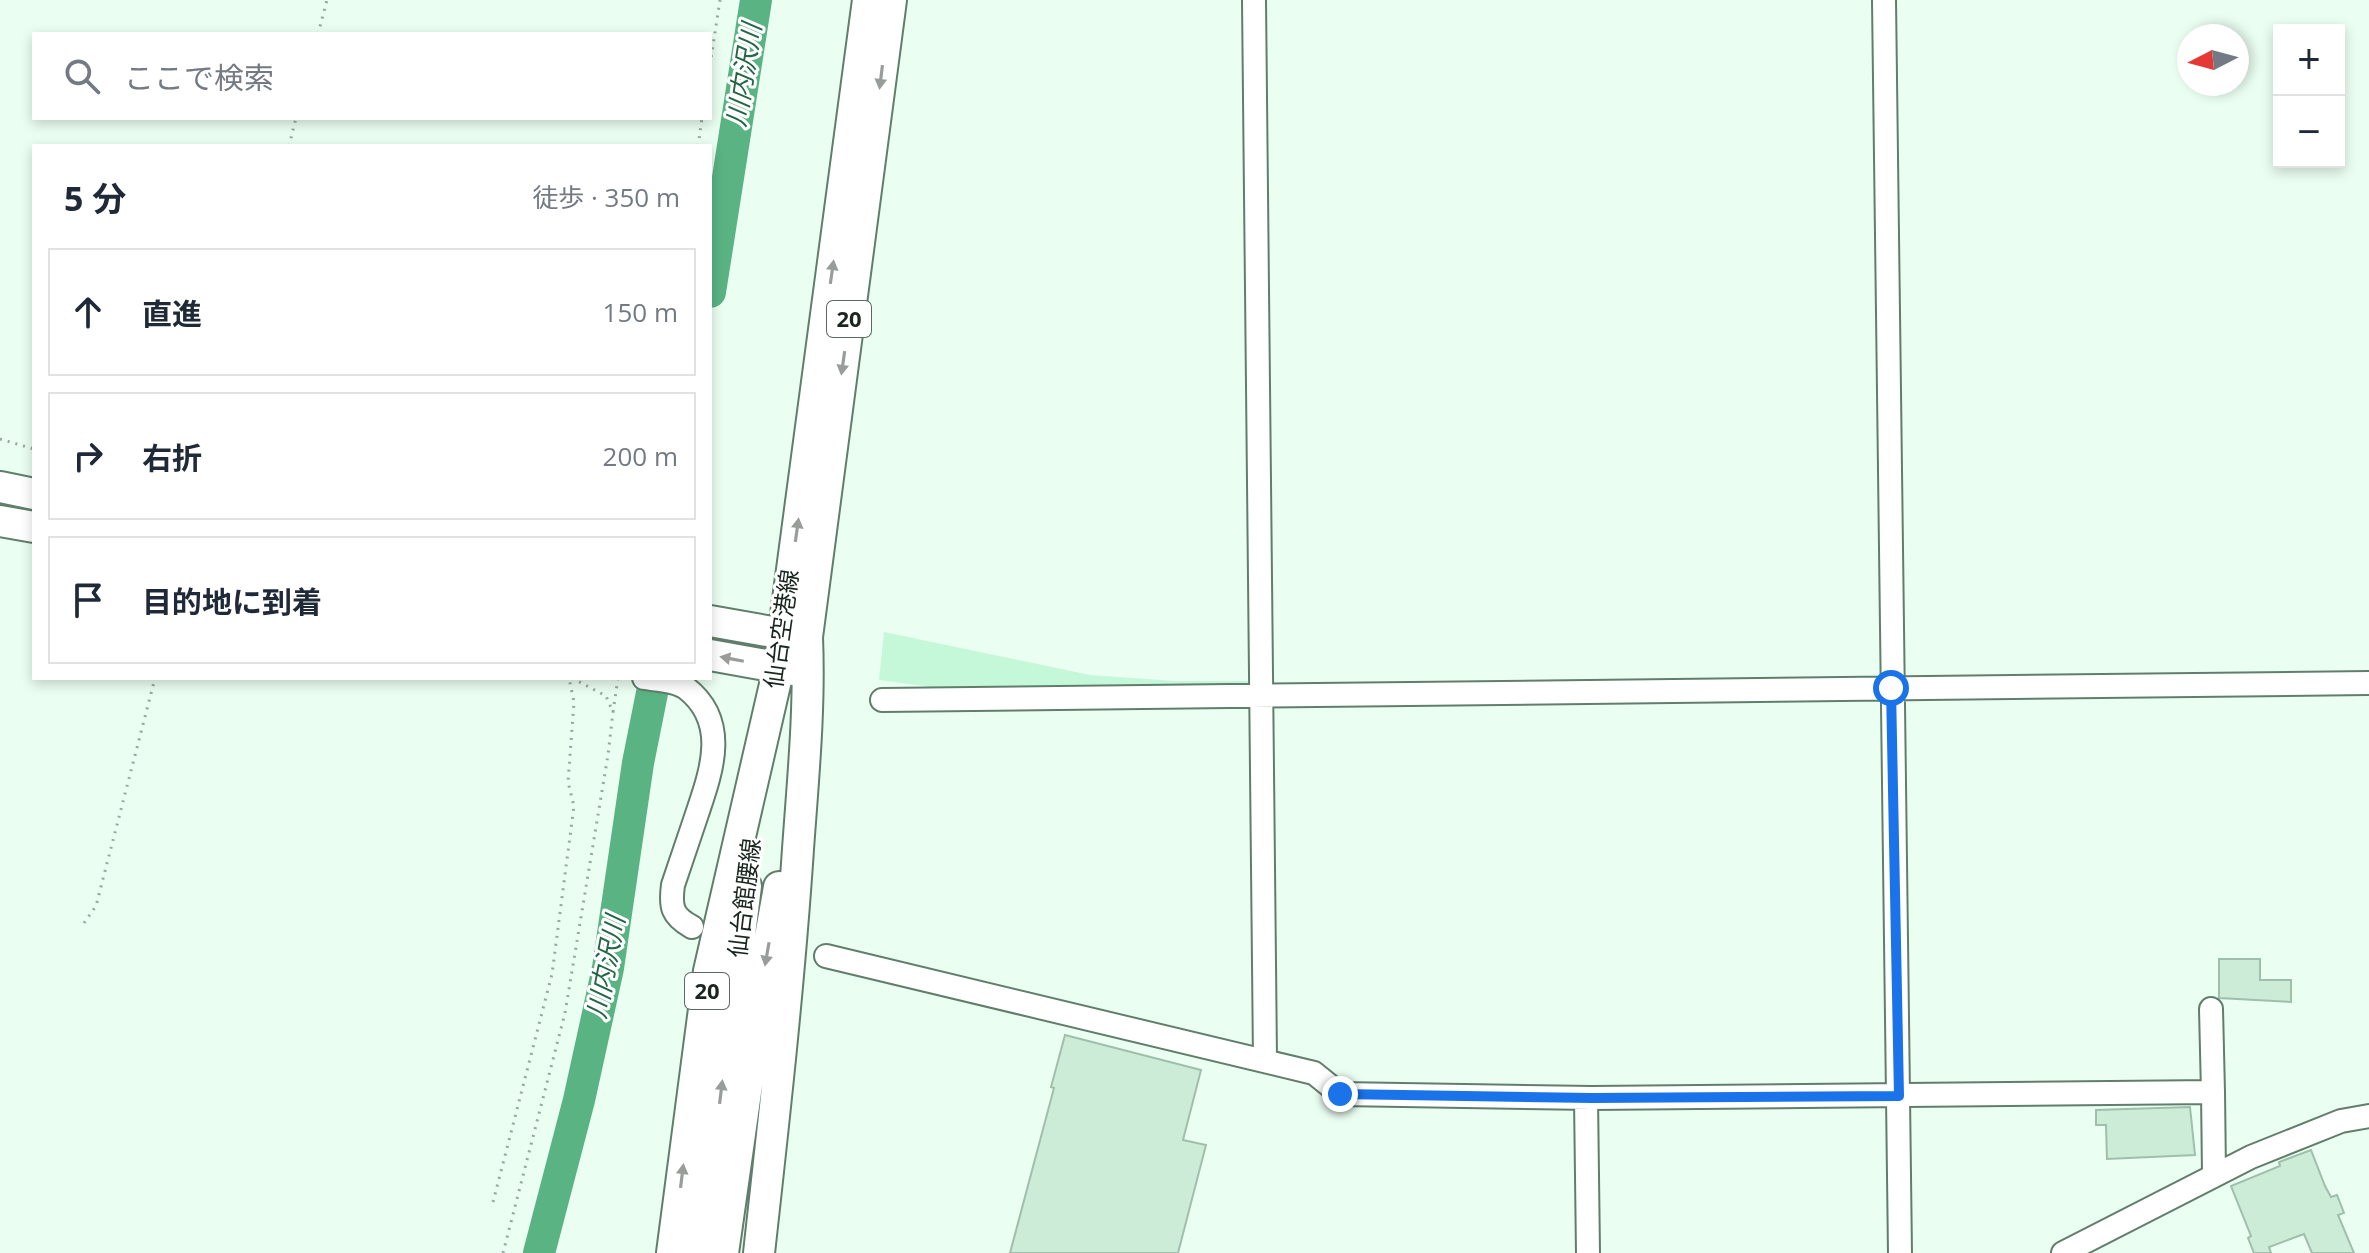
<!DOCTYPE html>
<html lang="ja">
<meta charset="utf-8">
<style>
:root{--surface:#fff;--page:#f6f6f7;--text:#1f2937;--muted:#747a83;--line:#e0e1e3}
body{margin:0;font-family:"Open Sans","Noto Sans JP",sans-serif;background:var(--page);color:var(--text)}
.controls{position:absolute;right:24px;top:24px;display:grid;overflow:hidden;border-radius:0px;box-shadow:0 4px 12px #0003}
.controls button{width:72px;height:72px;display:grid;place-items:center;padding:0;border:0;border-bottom:2px solid var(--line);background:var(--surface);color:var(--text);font:40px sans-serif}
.compass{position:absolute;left:2177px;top:24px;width:72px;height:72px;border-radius:50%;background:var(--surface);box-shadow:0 4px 12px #0003;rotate:264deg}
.stop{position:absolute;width:24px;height:24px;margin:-18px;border:6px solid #1a73e8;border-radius:50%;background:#fff}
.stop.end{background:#1a73e8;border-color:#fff;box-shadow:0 2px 8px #0008}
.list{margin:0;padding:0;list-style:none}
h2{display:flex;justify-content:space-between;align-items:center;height:104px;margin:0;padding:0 32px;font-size:34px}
h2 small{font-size:26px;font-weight:400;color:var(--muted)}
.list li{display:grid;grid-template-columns:52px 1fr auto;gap:24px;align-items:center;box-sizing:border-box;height:128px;margin:0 16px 16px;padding:0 16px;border:2px solid var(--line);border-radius:0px}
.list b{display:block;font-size:30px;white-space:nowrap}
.list em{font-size:26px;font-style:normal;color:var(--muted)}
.icon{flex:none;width:44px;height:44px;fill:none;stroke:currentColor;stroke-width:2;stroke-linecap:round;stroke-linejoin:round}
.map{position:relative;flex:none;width:2369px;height:1253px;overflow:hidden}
.search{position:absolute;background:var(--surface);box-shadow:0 4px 12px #0003;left:32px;top:32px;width:680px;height:88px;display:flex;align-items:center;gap:20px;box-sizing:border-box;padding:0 28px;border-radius:0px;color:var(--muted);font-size:30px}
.panel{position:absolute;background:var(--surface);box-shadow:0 4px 12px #0003;left:32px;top:144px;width:680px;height:536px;border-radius:0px}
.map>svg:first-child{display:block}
.green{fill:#c4f8d8}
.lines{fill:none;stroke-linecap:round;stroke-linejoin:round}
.river{stroke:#5ab383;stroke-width:32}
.building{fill:#cdecd8;stroke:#9fbeab;stroke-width:2}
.minor-casing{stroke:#617e6c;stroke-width:26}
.major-casing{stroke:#617e6c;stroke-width:34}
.path{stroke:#98a89e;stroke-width:3;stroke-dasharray:2 6;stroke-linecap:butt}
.minor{stroke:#fff;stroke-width:22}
.major{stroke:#fff;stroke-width:30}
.oneway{fill:#989d9a}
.route{stroke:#1a73e8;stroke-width:10}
.labels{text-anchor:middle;stroke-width:6;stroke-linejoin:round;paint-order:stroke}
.shield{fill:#fff;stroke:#5f6762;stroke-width:2}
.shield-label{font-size:22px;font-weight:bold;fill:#1a261f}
.street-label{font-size:24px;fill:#1a261f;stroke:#fff}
.water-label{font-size:26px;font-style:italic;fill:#256645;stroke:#fff}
</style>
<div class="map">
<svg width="2369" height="1253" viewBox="0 0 2369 1253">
<rect width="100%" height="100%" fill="#ebfef2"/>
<path class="green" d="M884 632 1090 675 1175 681H1248V689L969 692 879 680Z"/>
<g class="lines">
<path class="river" d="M710 292 756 0
M539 1253 579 1100 608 968 638 763 655 678"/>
</g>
<path class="building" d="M2219 959H2260V980H2291V1002L2219 998Z
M1065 1035 1201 1070 1183 1140 1206 1145 1178 1253H1010L1054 1088 1051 1087Z
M2190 1107 2195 1155 2107 1159 2106 1125H2096V1110Z
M2311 1150 2325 1186 2331 1197 2337 1195 2344 1213 2338 1215 2354 1253H2312L2304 1234 2269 1247 2271 1253H2254L2248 1238 2251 1236 2231 1186 2280 1166 2279 1162Z"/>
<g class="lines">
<g class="minor-casing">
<path id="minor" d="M1254 0 1265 1060
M1884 0 1900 1253
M644 678C656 680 675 680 686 688 730 722 711 772 697 814 689 838 681 862 673 885 670 907 672 916 692 927
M882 700 2369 683
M826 956 1314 1073 1340 1094 1592 1098 2213 1092 2214 1174
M2211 1009 2213 1092
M1586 1098 1588 1253
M2063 1253 2251 1157 2341 1121 2369 1116"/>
</g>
<g class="major-casing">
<path id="major" d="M0 487 34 494
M0 521 34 527
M710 621 801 637
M710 655 799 671
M672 1253 709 971 779 667 868 0
M701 1253 746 886
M723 1253 761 987 779 887
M759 1253C774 1118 789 984 798 849 803 779 810 708 807 637L891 0"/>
</g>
<path class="path" d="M318 34 327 0
M710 65 720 0
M289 146 296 118
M698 146 702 118
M0 439 34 449
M572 678 606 696 613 712 618 678
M84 923 96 906 155 678
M493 1202 552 974 574 806 568 782 574 702 569 678
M503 1253 565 1013 608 755 613 712"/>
<use href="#minor" class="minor"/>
<use href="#major" class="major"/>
</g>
<defs><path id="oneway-solid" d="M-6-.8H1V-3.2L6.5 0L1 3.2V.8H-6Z" transform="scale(2)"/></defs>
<g class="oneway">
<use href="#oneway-solid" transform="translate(881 77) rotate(97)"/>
<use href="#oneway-solid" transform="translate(832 272) rotate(-82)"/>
<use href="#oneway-solid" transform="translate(843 363) rotate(98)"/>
<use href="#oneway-solid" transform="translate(797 530) rotate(-82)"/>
<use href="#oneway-solid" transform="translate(732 659) rotate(-169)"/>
<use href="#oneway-solid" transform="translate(767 954) rotate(100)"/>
<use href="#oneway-solid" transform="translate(721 1092) rotate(-83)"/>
<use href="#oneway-solid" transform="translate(682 1176) rotate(-83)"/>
</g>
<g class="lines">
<path class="route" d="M1340 1094 1592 1098 1899 1096 1891 688"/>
</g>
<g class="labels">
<g class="shield">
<rect x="827" y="301" width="44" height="36" rx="6"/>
<rect x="685" y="973" width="44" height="36" rx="6"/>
</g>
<g class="shield-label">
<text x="849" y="327">20</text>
<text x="707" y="999">20</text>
</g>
<g class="street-label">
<text transform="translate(782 629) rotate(-82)" y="8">仙台空港線</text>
<text transform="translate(745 898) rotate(-83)" y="8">仙台館腰線</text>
</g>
<g class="water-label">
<text transform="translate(744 75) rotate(-81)" y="9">川内沢川</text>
<text transform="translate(606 967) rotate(-79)" y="9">川内沢川</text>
</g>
</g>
</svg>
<div class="controls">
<button>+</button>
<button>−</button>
</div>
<svg class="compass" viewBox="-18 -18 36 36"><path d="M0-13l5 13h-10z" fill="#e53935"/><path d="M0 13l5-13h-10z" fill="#747a83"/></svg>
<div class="stop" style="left:1891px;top:688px"></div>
<div class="stop end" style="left:1340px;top:1094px"></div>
<div class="search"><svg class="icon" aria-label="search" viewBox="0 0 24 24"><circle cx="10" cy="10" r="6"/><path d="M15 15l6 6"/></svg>ここで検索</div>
<section class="panel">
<h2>5 分<small>徒歩 · 350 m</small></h2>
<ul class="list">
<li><svg class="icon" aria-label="ahead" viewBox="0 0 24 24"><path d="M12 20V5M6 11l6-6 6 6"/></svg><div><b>直進</b></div><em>150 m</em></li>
<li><svg class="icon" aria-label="right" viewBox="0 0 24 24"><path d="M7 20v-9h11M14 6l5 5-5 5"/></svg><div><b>右折</b></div><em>200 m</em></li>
<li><svg class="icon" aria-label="arrive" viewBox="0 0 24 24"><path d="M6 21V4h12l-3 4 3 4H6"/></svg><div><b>目的地に到着</b></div></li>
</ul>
</section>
</div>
